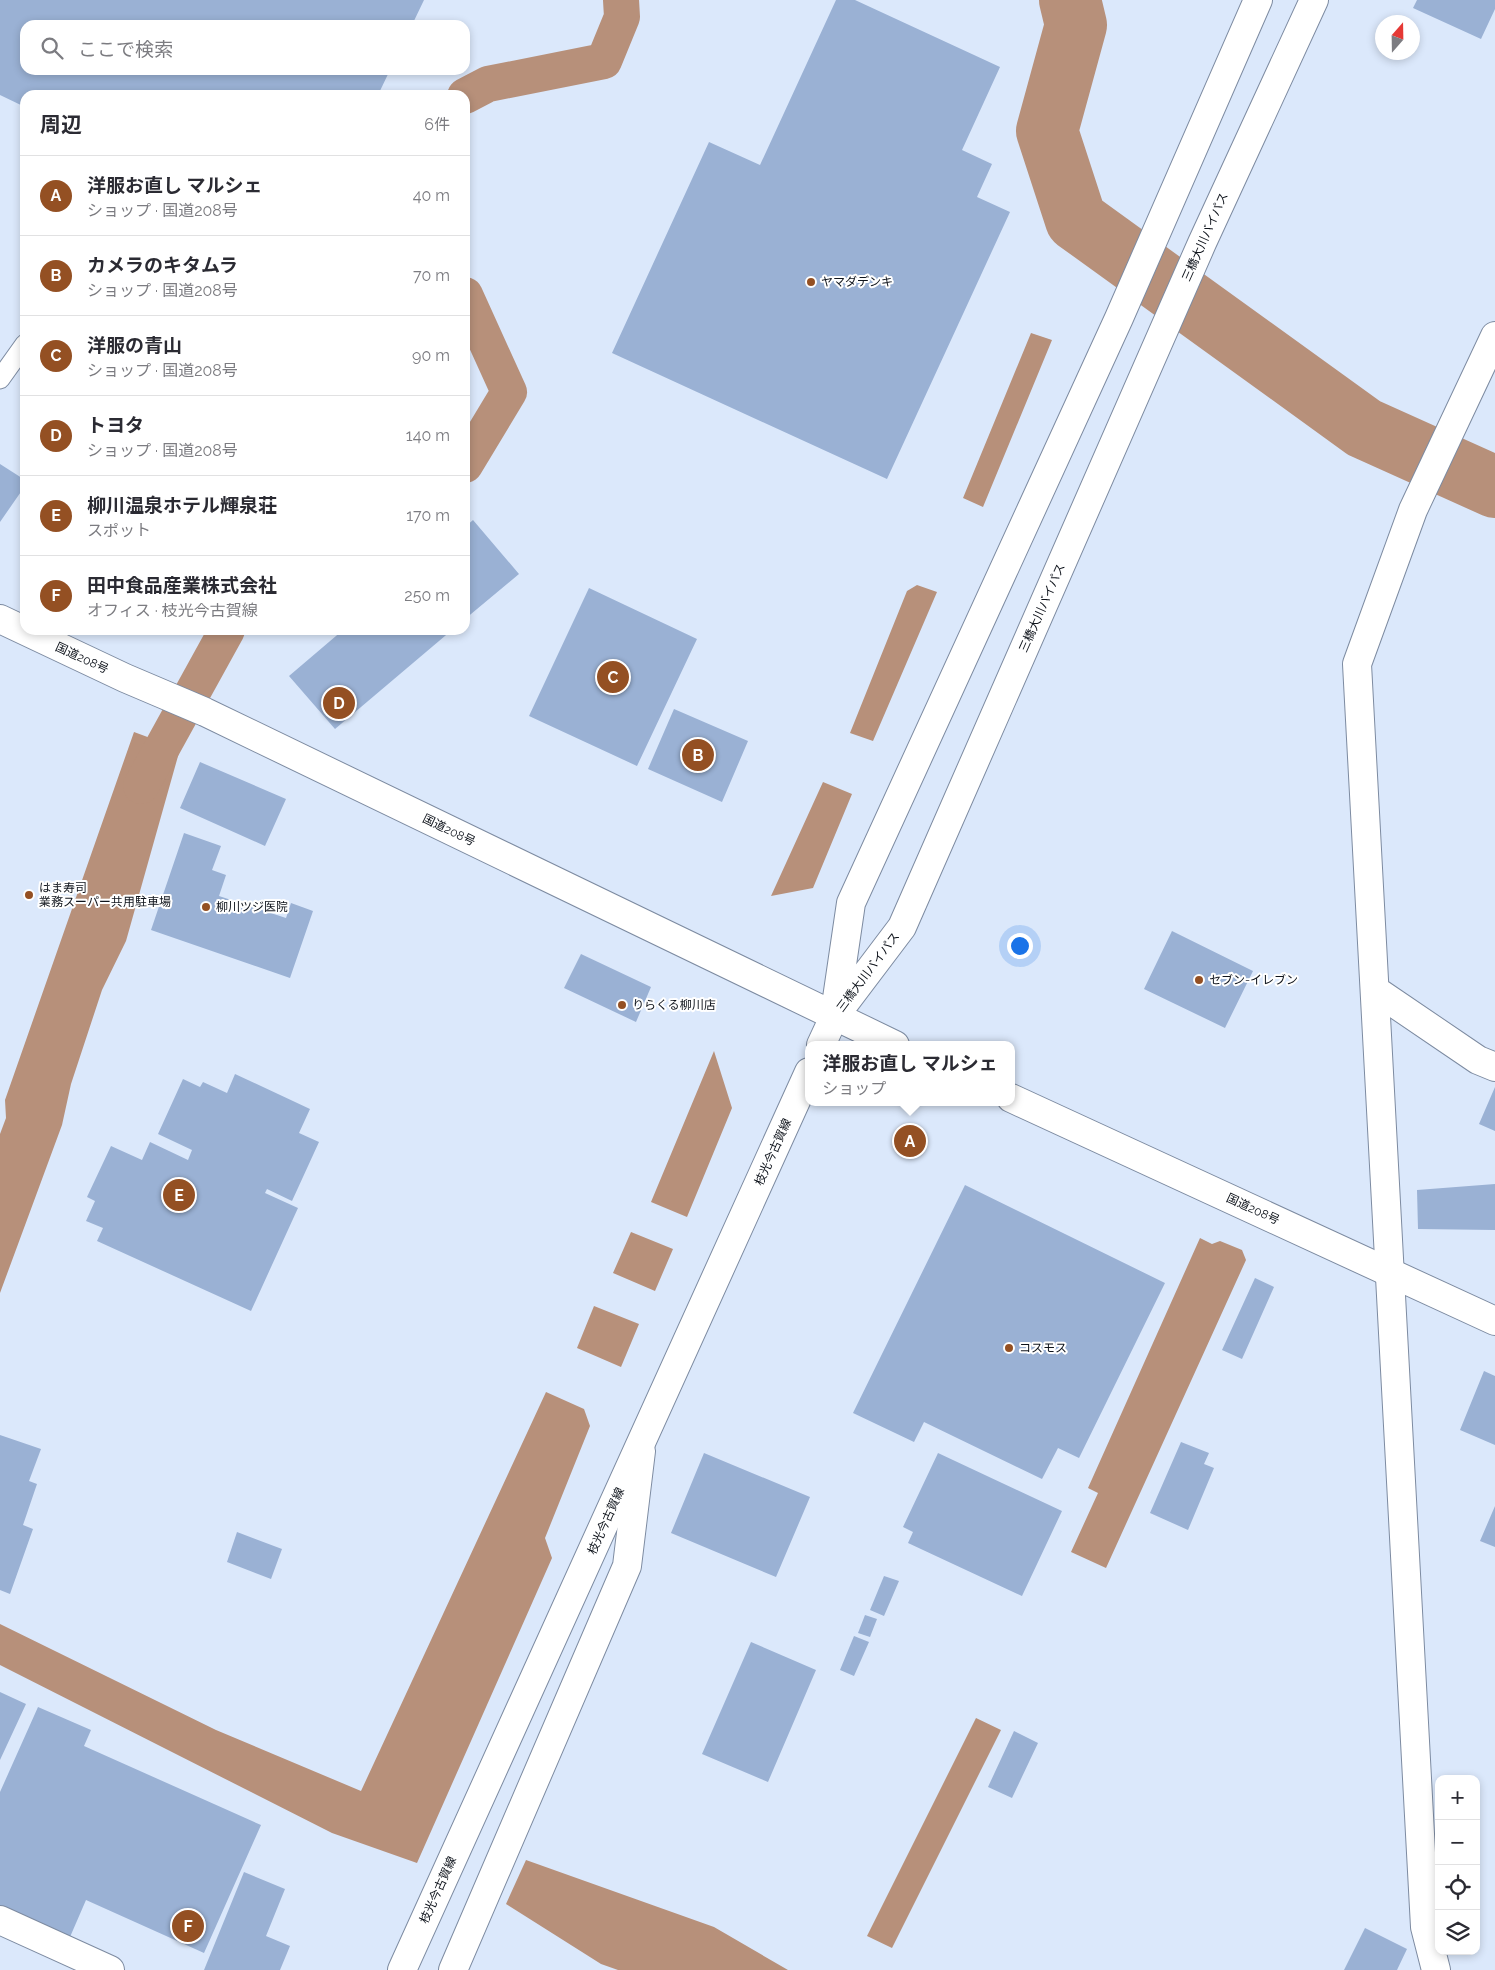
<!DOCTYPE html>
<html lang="ja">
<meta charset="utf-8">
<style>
:root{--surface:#fff;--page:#f7f7f7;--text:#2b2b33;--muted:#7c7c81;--line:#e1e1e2;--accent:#945023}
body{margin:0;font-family:Raleway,"Noto Sans JP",sans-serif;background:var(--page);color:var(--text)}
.controls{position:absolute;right:15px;bottom:15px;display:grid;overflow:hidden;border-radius:10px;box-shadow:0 2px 8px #0003}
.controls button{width:45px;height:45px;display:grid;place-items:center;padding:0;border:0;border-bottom:1px solid var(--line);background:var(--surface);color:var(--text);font:25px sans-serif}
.compass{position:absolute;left:1375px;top:15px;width:45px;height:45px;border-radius:50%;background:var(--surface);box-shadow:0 2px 8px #0003;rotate:20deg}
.you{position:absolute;left:1019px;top:945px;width:18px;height:18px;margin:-12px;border:4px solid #fff;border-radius:50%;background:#1a73e8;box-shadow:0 0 0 8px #1a73e833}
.badge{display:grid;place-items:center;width:32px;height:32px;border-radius:50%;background:var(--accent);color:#fff;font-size:16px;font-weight:700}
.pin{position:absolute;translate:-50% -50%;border:2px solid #fff;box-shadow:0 1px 5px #0006}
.popup{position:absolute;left:805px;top:1041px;width:210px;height:65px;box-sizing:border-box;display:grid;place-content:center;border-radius:10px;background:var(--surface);filter:drop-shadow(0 1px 4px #0005);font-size:16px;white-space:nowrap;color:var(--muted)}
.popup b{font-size:19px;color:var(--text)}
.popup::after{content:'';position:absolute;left:50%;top:100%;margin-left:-10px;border:10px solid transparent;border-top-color:var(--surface)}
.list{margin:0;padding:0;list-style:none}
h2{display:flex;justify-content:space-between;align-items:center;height:65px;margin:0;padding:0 20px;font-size:21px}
h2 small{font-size:16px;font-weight:400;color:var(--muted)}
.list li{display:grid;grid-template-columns:32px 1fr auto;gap:15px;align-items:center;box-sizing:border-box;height:80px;padding:0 20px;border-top:1px solid var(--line)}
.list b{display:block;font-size:19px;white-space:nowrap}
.list p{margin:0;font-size:16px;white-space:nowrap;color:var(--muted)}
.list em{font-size:16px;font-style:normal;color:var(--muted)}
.icon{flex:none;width:28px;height:28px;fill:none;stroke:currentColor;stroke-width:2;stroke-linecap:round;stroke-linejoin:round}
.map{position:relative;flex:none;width:1495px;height:1970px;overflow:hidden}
.search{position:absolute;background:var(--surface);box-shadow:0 2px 8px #0003;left:20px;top:20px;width:450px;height:55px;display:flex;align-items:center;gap:12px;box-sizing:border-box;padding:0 18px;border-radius:15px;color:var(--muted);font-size:19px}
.panel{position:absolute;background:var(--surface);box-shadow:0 2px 8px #0003;left:20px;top:90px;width:450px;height:545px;border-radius:15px}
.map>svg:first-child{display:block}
.water{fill:#b7907a}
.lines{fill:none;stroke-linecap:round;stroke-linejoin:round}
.canal{stroke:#b7907a;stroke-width:36}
.river{stroke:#b7907a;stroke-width:62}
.building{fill:#9ab1d4}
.lane-casing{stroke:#7d8ba1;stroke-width:21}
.street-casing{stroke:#7d8ba1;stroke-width:30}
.secondary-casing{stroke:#7d8ba1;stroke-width:30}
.highway-casing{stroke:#7d8ba1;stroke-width:30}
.lane{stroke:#fff;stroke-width:19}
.street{stroke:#fff;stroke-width:28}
.secondary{stroke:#fff;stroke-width:28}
.highway{stroke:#fff;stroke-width:28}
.poi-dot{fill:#945023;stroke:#fff;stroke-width:2}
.labels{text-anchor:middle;stroke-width:4;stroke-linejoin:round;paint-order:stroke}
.street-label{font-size:12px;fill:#0e131b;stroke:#fff}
.poi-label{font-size:12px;fill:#0e131b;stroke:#fff;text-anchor:start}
</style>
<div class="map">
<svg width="1495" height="1970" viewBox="0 0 1495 1970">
<rect width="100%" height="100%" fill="#dbe8fb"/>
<path class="water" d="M1031 333 1052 340 983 507 963 498Z
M917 585 937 592 873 741 850 733 907 591Z
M134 732 180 749 126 941 102 990 71 1084 62 1125 0 1293V1134L6 1118 5 1100Z
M823 782 852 794 813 888 771 896Z
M714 1051 732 1108 687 1217 651 1202Z
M631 1232 673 1249 655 1291 613 1273Z
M1200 1238 1212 1244 1220 1241 1242 1250 1246 1260 1106 1568 1071 1552 1098 1493 1088 1488Z
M594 1306 639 1324 621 1367 577 1348Z
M546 1392 584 1409 590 1426 545 1538 552 1558 417 1863 332 1833 0 1665V1624L216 1730 361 1791Z
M976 1718 1001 1730 892 1948 867 1936Z
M526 1860 714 1927 788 1970H618L601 1964 506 1904Z"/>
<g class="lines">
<path class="canal" d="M465 96 488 84 604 61 622 17 621 0
M465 295 509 392 465 465
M141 786 227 630"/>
<path class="river" d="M1070 0 1076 25 1047 131 1076 220 1364 428 1495 487"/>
</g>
<path class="building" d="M0 0H424L412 25H25V70H390L378 95H25V107L0 95Z
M836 0H855L1000 67 962 150 992 164 977 197 1010 212 887 479 612 353 709 142 760 165Z
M1417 0H1495V9L1481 39 1413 8Z
M0 464 25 480V486L0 522Z
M473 520 519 574 465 619V527Z
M589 588 697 639 637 766 529 716Z
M343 630H452L335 729 289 676Z
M674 709 748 741 722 802 648 769Z
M200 762 286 799 265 846 180 808Z
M184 833 221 846 212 870 226 875 219 896 286 918 291 903 313 911 290 978 151 930Z
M1172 931 1253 971 1225 1028 1144 989Z
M581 954 651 987 636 1022 564 988Z
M235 1074 310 1109 299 1133 319 1142 292 1201 267 1189 265 1193 298 1208 251 1311 97 1241 103 1228 86 1221 95 1201 87 1197 111 1146 142 1160 150 1142 188 1160 192 1150 158 1134 183 1079 200 1087 203 1082 227 1093Z
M1495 1087V1131L1479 1124Z
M1495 1184V1230L1418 1229 1417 1190Z
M965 1185 1165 1283 1079 1458 1058 1448 1042 1479 924 1422 914 1442 853 1413Z
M1255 1278 1274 1287 1242 1359 1222 1350Z
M1484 1371 1495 1376V1445L1460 1430Z
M0 1435 41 1449 29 1481 37 1484 23 1525 33 1529 10 1594 0 1590Z
M1181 1442 1209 1453 1204 1464 1214 1468 1188 1530 1150 1513Z
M704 1453 810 1497 776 1577 671 1533Z
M938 1453 1062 1511 1022 1596 908 1543 913 1532 903 1527Z
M1495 1506V1547L1480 1541Z
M237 1532 282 1549 271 1579 227 1562Z
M884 1576 899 1581 884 1616 870 1610Z
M865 1615 877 1619 870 1637 858 1633Z
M854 1636 869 1642 854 1676 840 1670Z
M751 1642 816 1670 768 1782 702 1754Z
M0 1692 26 1704 0 1760Z
M38 1707 91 1730 84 1746 261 1825 204 1953 86 1900 70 1937 0 1906V1792Z
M1014 1731 1038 1743 1012 1798 988 1787Z
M244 1872 285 1889 266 1936 290 1946 280 1970H204Z
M1365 1928 1407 1949 1397 1970H1344Z"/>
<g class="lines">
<g class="lane-casing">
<path id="lane" d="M0 379 25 344"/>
</g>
<g class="street-casing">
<path id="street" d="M1375 990 1478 1060 1495 1067
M453 1970 627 1566 641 1451
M1436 1970 1425 1927 1357 664 1413 510 1495 336"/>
</g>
<g class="secondary-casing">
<path id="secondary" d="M821 1045 834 1017
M0 1920 110 1970
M402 1970 809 1072"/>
</g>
<g class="highway-casing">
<path id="highway" d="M0 619 125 678 205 712 895 1045
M835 1012 851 903 1119 318 1258 0
M834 1017 902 927 1202 243 1314 0
M1011 1098 1495 1321"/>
</g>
<use href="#lane" class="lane"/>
<use href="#street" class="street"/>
<use href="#secondary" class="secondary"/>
<use href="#highway" class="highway"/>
</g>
<g class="poi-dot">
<circle cx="811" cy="282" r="5"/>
<circle cx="29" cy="895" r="5"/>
<circle cx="206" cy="907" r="5"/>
<circle cx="1199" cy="980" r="5"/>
<circle cx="622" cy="1005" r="5"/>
<circle cx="1009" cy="1348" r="5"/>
</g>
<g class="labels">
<g class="street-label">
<text transform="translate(1205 237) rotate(-66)" y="4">三橋大川バイパス</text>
<text transform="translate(1042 608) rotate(-66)" y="4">三橋大川バイパス</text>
<text transform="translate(82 658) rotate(25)" y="4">国道208号</text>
<text transform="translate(449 830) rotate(26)" y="4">国道208号</text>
<text transform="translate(868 972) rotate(-53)" y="4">三橋大川バイパス</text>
<text transform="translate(773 1152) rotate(-66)" y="4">枝光今古賀線</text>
<text transform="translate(1253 1209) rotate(25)" y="4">国道208号</text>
<text transform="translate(606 1521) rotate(-66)" y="4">枝光今古賀線</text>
<text transform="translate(438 1890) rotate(-66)" y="4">枝光今古賀線</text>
</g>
<g class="poi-label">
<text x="821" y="286">ヤマダデンキ</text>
<text x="39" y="892">はま寿司<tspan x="39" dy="14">業務スーパー共用駐車場</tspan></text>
<text x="216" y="911">柳川ツジ医院</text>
<text x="1209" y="984">セブン-イレブン</text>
<text x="632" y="1009">りらくる柳川店</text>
<text x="1019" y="1352">コスモス</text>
</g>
</g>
</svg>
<div class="controls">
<button>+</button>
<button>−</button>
<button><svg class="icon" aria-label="locate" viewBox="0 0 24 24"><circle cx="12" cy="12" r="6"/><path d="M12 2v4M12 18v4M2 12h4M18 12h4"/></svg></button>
<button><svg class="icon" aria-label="layers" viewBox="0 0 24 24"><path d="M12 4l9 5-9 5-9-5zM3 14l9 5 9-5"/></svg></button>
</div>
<svg class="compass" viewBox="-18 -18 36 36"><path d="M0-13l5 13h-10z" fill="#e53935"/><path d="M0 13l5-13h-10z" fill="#7c7c81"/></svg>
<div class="you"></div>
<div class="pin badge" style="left:910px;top:1141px">A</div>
<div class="popup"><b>洋服お直し マルシェ</b>ショップ</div>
<div class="pin badge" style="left:698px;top:755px">B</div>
<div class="pin badge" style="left:613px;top:677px">C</div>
<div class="pin badge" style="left:339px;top:703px">D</div>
<div class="pin badge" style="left:179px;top:1195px">E</div>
<div class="pin badge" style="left:188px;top:1926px">F</div>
<div class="search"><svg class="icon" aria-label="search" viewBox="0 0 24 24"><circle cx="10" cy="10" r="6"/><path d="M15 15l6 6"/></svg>ここで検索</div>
<section class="panel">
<h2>周辺<small>6件</small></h2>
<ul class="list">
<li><span class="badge">A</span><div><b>洋服お直し マルシェ</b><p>ショップ · 国道208号</p></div><em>40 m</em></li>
<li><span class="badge">B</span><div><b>カメラのキタムラ</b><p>ショップ · 国道208号</p></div><em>70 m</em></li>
<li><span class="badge">C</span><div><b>洋服の青山</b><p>ショップ · 国道208号</p></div><em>90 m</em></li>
<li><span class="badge">D</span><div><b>トヨタ</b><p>ショップ · 国道208号</p></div><em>140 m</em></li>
<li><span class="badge">E</span><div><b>柳川温泉ホテル輝泉荘</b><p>スポット</p></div><em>170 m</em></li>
<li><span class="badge">F</span><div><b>田中食品産業株式会社</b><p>オフィス · 枝光今古賀線</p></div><em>250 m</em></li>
</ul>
</section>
</div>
